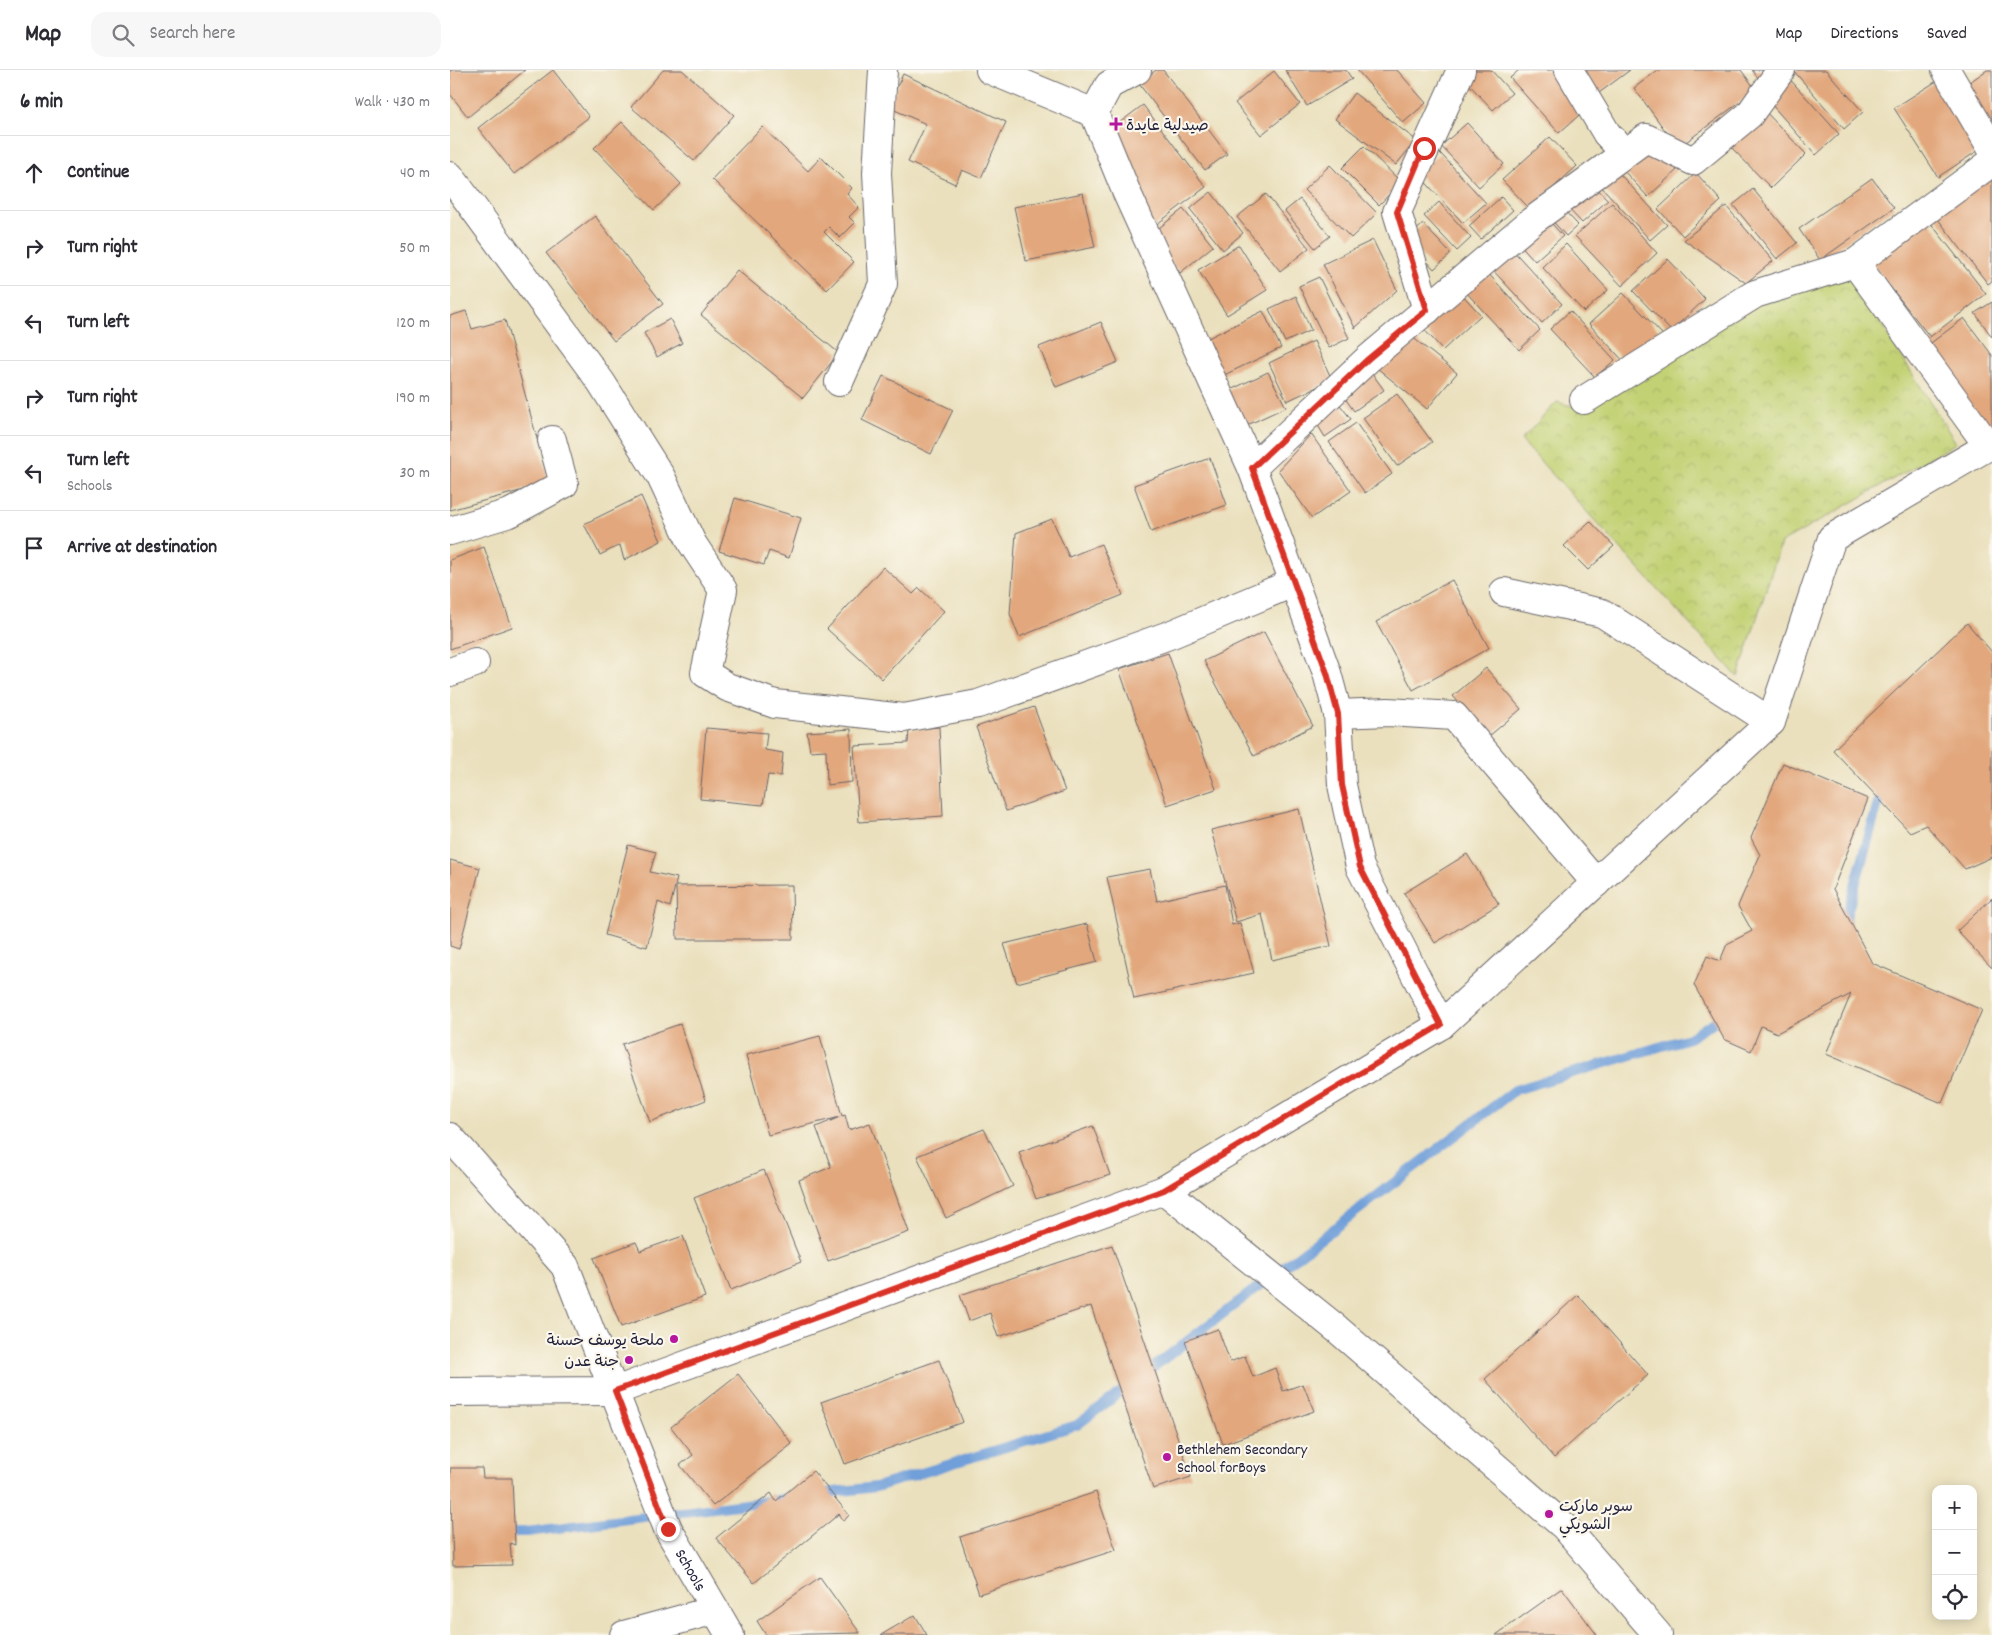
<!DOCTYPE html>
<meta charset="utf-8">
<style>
:root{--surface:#fff;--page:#f7f7f7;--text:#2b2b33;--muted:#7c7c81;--line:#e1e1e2}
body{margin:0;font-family:Dekko,"Playpen Sans Arabic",sans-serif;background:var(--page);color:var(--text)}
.controls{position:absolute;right:15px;bottom:15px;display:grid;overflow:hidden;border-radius:10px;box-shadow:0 2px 12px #0003}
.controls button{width:45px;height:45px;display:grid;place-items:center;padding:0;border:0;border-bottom:1px solid var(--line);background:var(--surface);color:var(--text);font:25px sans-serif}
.stop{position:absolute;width:15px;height:15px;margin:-11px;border:4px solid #d93025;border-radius:50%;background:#fff}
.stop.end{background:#d93025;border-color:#fff;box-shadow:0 1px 5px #0008}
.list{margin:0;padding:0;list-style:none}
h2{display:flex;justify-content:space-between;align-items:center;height:65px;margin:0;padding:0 20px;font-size:21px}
h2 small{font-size:16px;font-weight:400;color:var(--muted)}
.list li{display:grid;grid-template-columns:32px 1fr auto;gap:15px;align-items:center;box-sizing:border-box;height:75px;padding:0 20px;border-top:1px solid var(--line)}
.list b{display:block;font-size:19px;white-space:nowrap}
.list p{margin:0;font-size:16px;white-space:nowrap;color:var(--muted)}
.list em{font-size:16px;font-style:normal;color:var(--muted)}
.icon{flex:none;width:28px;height:28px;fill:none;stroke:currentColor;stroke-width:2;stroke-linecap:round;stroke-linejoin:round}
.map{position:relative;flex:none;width:1542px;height:1565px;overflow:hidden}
header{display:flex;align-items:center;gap:30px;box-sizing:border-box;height:70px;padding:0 25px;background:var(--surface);border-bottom:1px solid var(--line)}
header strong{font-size:24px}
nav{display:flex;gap:28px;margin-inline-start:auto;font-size:18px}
.search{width:350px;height:45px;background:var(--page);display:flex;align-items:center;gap:12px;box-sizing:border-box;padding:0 18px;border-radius:15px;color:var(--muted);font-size:19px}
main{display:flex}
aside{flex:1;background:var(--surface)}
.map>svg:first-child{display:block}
.park{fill:url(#park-crowns);stroke:#727a57}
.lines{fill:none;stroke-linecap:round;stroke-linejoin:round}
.stream{stroke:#709fd9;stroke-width:10}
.building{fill:#e2a77d}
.minor-casing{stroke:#686468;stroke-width:30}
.minor{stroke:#fff;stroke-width:28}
.route{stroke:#d93025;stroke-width:6}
.poi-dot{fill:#b5179e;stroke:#fbf7ec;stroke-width:2}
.labels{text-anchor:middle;stroke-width:4.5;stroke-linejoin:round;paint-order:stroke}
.poi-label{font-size:16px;fill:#22223b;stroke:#fbf7ec;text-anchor:start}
.street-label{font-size:16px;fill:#22223b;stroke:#fbf7ec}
</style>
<header>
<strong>Map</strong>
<div class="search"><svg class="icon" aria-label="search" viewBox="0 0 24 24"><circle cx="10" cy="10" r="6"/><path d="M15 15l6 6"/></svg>Search here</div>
<nav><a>Map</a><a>Directions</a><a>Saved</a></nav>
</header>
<main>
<aside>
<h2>6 min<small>Walk · 430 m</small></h2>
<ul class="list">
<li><svg class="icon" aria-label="ahead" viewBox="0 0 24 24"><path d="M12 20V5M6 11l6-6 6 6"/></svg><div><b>Continue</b></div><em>40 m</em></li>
<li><svg class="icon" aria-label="right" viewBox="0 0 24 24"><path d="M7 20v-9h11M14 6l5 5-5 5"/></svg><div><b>Turn right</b></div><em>50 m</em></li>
<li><svg class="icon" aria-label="left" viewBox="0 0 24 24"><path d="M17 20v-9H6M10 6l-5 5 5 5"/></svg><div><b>Turn left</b></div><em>120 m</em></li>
<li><svg class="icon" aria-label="right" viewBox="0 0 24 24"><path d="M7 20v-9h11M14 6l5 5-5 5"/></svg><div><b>Turn right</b></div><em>190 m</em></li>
<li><svg class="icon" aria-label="left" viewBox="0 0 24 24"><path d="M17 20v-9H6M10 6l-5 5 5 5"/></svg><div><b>Turn left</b><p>Schools</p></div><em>30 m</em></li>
<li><svg class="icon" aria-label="arrive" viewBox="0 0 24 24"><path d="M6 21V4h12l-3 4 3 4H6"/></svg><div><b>Arrive at destination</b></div></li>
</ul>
</aside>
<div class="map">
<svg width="1542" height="1565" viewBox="0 0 1542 1565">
<defs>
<pattern id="park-crowns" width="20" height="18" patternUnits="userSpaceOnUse" patternTransform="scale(1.25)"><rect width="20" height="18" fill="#c2d173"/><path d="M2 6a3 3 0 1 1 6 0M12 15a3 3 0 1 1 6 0" fill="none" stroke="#a6b364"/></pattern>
</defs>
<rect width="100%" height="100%" fill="#fbf7ec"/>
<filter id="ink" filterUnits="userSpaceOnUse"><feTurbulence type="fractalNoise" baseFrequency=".02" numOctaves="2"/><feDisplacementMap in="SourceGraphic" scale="10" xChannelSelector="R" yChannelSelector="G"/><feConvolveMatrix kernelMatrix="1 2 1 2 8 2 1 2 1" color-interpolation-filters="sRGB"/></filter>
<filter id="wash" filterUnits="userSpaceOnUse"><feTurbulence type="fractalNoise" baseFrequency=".0096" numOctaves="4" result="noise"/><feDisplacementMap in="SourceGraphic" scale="20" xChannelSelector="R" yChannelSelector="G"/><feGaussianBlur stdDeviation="1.12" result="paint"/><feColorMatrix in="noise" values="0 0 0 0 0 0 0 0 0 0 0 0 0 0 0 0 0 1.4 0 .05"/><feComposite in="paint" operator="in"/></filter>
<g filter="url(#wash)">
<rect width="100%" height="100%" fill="#eae0bd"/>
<path class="park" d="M1402 208 1506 373 1331 473 1288 607 1071 370 1107 332 1133 339 1313 227Z"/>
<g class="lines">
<path class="stream" d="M1393 858 1433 716
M693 1305 1065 1020 1239 968 1275 945
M367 1424 426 1417 627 1355 680 1315
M52 1462H77L341 1428"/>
</g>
<g id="blocks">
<path class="building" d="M0 0H75L18 47 0 24Z
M103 0 139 47 64 104 28 58Z
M213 0H232L284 45 244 91 181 37Z
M706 0H713L777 84 755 100 689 14Z
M835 0H896L902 9 857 36Z
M907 0H947L976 33 953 53Z
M1024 0H1041L1062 23 1043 40 1014 9Z
M1069 0H1103L1137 38 1109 63 1060 8Z
M1132 0H1180L1149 23Z
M1208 0H1291L1306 20 1228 78 1184 18Z
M1302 0H1319L1308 8Z
M1343 0H1376L1413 42 1394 59Z
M1537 0H1542V64L1511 18Z
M824 1 850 34 811 65 785 33Z
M453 4 556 52 531 108 512 100 505 114 458 92 476 54 438 37Z
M1337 6 1389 64 1366 85 1314 26Z
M1490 9 1535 76 1488 107 1444 38Z
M904 23 966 70 946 95 885 49Z
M693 35 756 117 699 160 657 62Z
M1312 38 1356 84 1321 118 1276 72Z
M172 52 231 114 204 140 144 78Z
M1017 53 1054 94 1029 117 991 76Z
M312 57 358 101 371 87 402 118 397 124 409 137 399 147 405 153 390 168 379 157 374 162 404 192 377 220 262 109Z
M1100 67 1127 96 1080 139 1052 110Z
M1201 72 1227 100 1198 127 1172 99Z
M914 76 951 112 929 135 892 98Z
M990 83 1036 133 1013 153 967 103Z
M880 95 927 143 901 168 854 120Z
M1165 99 1217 155 1200 170 1149 114Z
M1542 99V211L1538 214 1484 144Z
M1246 103 1271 131 1233 166 1208 139Z
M1422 108 1444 138 1370 190 1349 159Z
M1141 112 1158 130 1132 153 1115 135Z
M1303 119 1347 173 1327 189 1283 135Z
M761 122 793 163 773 180 740 139Z
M633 123 645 177 576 191 564 137Z
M816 124 859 178 830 201 787 147Z
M1051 127 1063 140 1031 169 1019 156Z
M850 129 880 166 865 178 835 141Z
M989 132 1021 168 1007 181 974 146Z
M1162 133 1207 183 1172 216 1125 166Z
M1276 136 1323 191 1296 213 1234 170Z
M1111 137 1128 155 1116 166 1099 147Z
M733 139 763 176 730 203 699 166Z
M1094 145 1113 166 1085 191 1067 171Z
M145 146 213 234 164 271 96 183Z
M1476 147 1536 224 1480 267 1420 191Z
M973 154 1001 184 984 199 957 169Z
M923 170 947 220 905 258 873 194Z
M1116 174 1158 220 1134 242 1092 197Z
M789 175 817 220 777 245 748 200Z
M1059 176 1112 234 1092 253 1038 195Z
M1218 189 1255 229 1221 261 1183 221Z
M287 200 389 283 353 328 251 245Z
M1036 201 1090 260 1069 280 1014 220Z
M869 207 899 268 879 278 849 216Z
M1008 220 1031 245 993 280 970 255Z
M1173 223 1213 265 1179 297 1139 254Z
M846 226 861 260 835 272 819 239Z
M1542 232V267L1525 243Z
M16 241 22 259 55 250 99 413 0 440V246Z
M813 241 831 278 772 306 754 270Z
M1120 241 1165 290 1145 307 1100 259Z
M1514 248 1542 285V363L1477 276Z
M220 249 232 273 207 287 194 263Z
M651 252 668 292 606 317 589 277Z
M956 262 1007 303 977 339 927 298Z
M864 271 882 310 837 331 819 293Z
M916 295 934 320 904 341 892 324Z
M818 302 836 337 793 357 776 322Z
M433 306 503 340 481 384 412 350Z
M947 324 982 372 947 396 913 348Z
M887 331 901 349 875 367 867 354Z
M906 353 942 404 915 423 879 372Z
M861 364 901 421 862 448 828 400Z
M760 388 777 435 701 462 684 415Z
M191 426 211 471 174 490 170 475 150 485 134 454Z
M285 428 351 448 339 488 319 481 314 495 269 481Z
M602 449 619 487 651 474 673 525 569 567 560 544 566 463Z
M1140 451 1164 476 1138 500 1114 476Z
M34 477 62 557 0 579V490Z
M433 497 463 524 469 518 494 541 432 609 377 559Z
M1002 510 1039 578 963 620 926 552Z
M1517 553 1542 582V787L1515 799 1476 755 1460 762 1383 680Z
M814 562 863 656 804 686 754 591Z
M718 583 766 719 717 735 669 599Z
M1036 598 1071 639 1038 667 1003 626Z
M584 637 615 721 556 741 526 657Z
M489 657 493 746 409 752 404 676 458 673 459 660Z
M256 658 317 663 315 680 333 683 331 706 318 705 313 735 250 729Z
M401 659 402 712 377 715 376 680 360 681 357 662Z
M1333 693 1418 729 1383 819 1422 893 1532 940 1492 1033 1376 984 1401 924 1327 963 1311 956 1301 981 1274 969 1244 915 1257 886 1270 891 1277 874 1302 861 1288 836 1310 785 1301 768Z
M849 739 881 876 822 890 812 844 786 852 761 760Z
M178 775 206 782 200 802 227 808 220 837 208 832 197 877 155 865Z
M1017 784 1049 834 985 873 954 823Z
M0 790 30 798 9 879 0 876Z
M700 799 707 831 775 815 782 855 790 853 804 903 684 929 657 807Z
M342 815 343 869H227L226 816Z
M1542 828V898L1507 861Z
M637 854 647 892 567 913 554 874Z
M230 954 256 1030 200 1052 172 974Z
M370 966 392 1046 395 1045 399 1060 420 1053 459 1162 378 1191 349 1110 381 1097 366 1057 390 1047 318 1065 296 985Z
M643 1056 660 1105 586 1129 569 1082Z
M534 1059 563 1116 496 1148 467 1086Z
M314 1100 351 1192 281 1220 244 1128Z
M233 1166 255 1227 171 1257 144 1188 186 1172 190 1181Z
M662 1175 741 1407 703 1419 641 1236 548 1267 540 1243 519 1251 510 1225Z
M1128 1225 1198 1305 1104 1388 1035 1309Z
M768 1259 780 1292 795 1286 803 1307 825 1298 833 1321 853 1314 864 1341 773 1374 735 1271Z
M489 1290 513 1352 395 1394 371 1332Z
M288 1304 342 1374 263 1436 230 1395 243 1385 221 1357Z
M0 1398H32L33 1408H62L65 1475 60 1473 62 1495 3 1496Z
M363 1401 399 1445 394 1451 389 1444 304 1513 266 1468 321 1423 326 1431Z
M646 1422 666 1480 529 1524 510 1467Z
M370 1507 410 1563 316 1565 307 1551Z
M1112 1518 1147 1565H1046Z
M465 1545 477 1565H431Z"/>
</g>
</g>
<g filter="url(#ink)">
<use href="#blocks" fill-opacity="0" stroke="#686468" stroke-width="1"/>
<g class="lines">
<g class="minor-casing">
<g id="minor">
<path d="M540 0 644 43 676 121 802 398 877 603 888 644 892 715 910 797 991 955"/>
<path d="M1119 0 1157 64 1174 82"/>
<path d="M1496 0 1542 79"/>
<path d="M644 43 659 15 687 0"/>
<path d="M0 106 151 312 211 407 242 473 273 520 255 603 277 617 325 634 454 648 528 634 722 564 845 512"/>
<path d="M1405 193 1539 377"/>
<path d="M977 240 947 142 1011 0"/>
<path d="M389 312 433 214 427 103 433 0"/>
<path d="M1134 330 1305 224 1405 193 1542 92"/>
<path d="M802 398 918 289 1082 151 1196 68 1243 91 1299 45 1331 0"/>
<path d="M0 461 60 443 114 414 102 370"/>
<path d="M1054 522 1152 543 1321 652"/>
<path d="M0 602 25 593"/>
<path d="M888 644 938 642 1004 646 1146 813"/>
<path id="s1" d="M0 1067 115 1196 218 1459 280 1565"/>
<path d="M714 1120 887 1259 1115 1457 1208 1565"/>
<path d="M0 1322 165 1321 714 1120 991 955 1321 652 1382 468 1542 374"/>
<path d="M174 1565 265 1540"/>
</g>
</g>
<use href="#minor" class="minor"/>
</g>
</g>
<g class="lines" filter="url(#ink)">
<path class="route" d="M218 1459 165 1321 714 1120 991 955 910 797 892 715 888 644 877 603 802 398 918 289 977 240 947 142 974 78"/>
</g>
<g class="poi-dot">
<path d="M663.5 46.5h5v5h5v5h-5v5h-5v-5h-5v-5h5z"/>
<circle cx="224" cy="1269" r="5"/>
<circle cx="179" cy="1290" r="5"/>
<circle cx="717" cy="1387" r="5"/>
<circle cx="1099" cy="1444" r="5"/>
</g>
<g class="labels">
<g class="poi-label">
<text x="676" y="60">صيدلية عايدة</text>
<text x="214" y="1275" text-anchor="end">ملحة يوسف حسنة</text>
<text x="169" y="1296" text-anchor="end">جنة عدن</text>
<text x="727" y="1384">Bethlehem Secondary<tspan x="727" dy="18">School forBoys</tspan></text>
<text x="1109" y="1441">سوبر ماركت<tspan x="1109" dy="18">الشويكي</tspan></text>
</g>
<g class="street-label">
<text dy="6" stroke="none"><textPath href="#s1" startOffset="502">Schools</textPath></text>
</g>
</g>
</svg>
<div class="controls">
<button>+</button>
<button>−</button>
<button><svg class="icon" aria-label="locate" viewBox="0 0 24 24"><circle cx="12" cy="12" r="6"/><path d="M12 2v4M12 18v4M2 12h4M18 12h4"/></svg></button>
</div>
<div class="stop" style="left:974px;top:78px"></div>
<div class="stop end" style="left:218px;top:1459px"></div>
</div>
</main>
